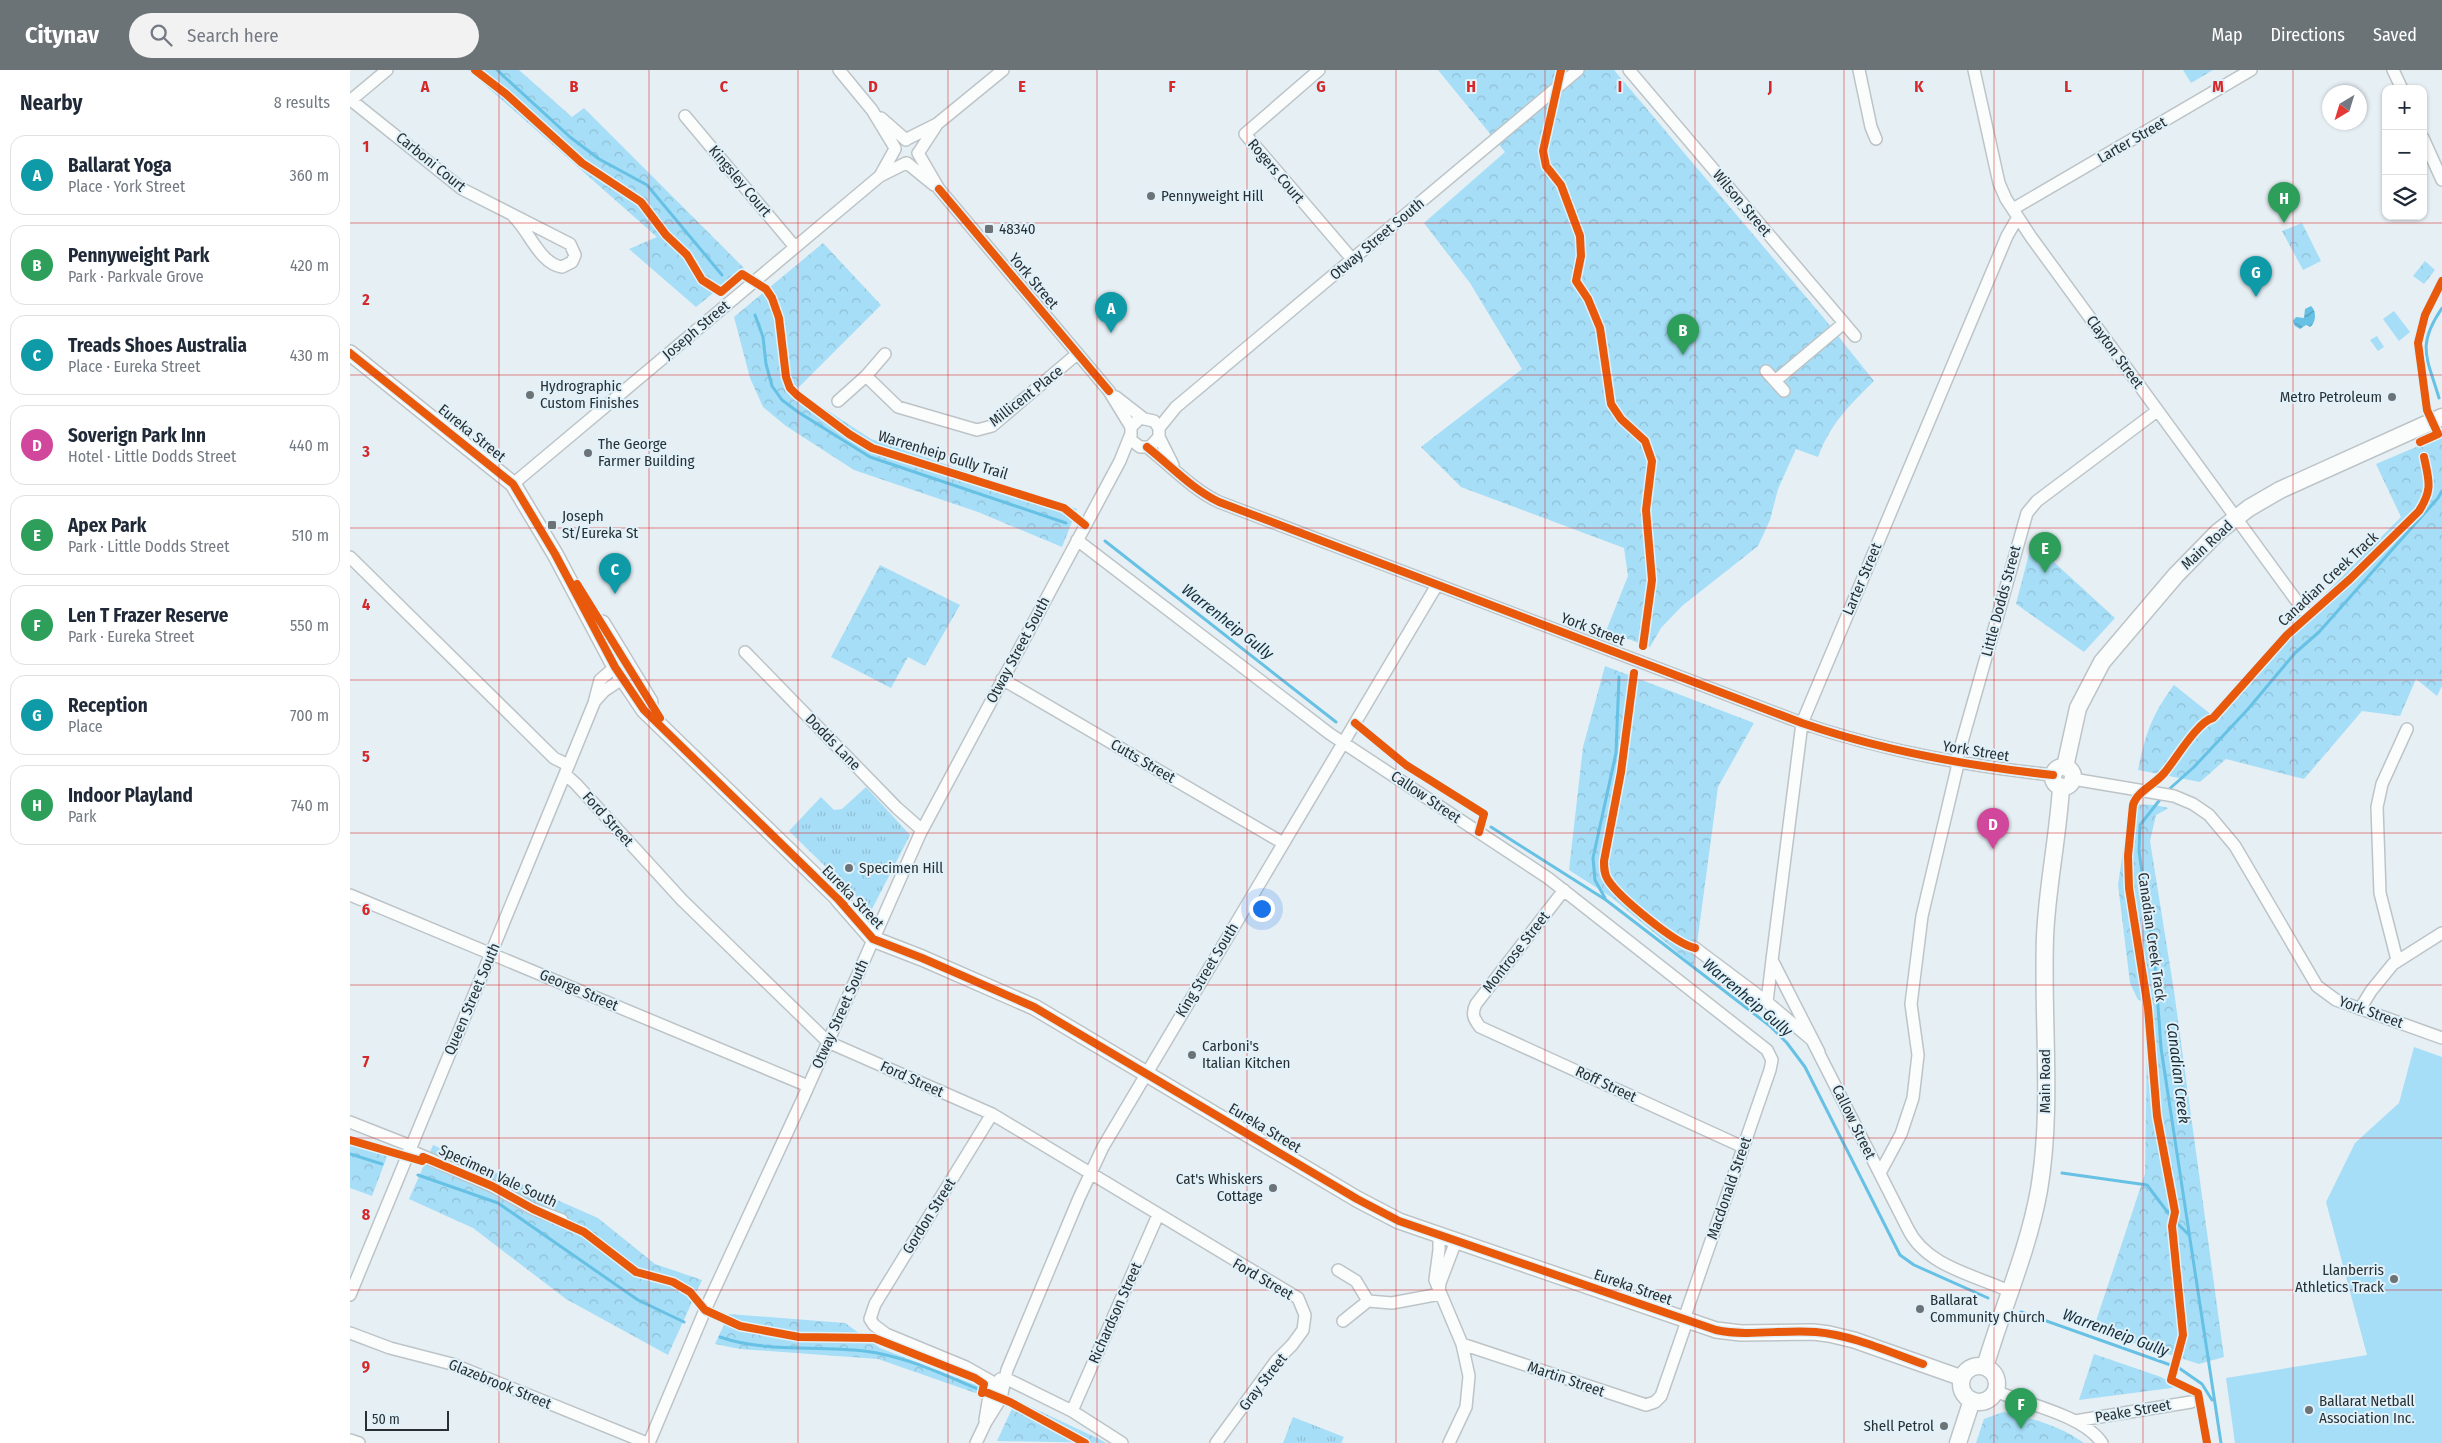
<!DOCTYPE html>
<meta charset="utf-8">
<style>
:root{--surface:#fff;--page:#f2f2f3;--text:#1f2937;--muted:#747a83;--line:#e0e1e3;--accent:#6b7377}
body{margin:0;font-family:"Fira Sans Condensed",sans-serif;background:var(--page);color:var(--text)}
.controls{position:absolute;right:15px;top:15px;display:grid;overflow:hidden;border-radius:10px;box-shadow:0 1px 4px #0004}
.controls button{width:45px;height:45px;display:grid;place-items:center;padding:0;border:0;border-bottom:1px solid var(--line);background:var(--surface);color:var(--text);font:25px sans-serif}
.compass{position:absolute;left:1972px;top:15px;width:45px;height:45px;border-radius:50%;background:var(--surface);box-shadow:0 1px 4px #0004;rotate:218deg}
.scale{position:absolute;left:15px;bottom:12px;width:84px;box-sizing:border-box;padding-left:5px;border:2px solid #293033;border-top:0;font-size:14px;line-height:18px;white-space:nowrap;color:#293033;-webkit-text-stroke:4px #e0f1fa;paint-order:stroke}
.you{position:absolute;left:911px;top:838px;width:18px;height:18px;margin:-12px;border:4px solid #fff;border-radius:50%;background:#1a73e8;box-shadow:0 0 0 8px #1a73e833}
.badge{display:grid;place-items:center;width:32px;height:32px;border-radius:50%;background:var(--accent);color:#fff;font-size:16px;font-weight:700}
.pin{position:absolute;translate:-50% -41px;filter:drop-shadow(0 1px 2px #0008)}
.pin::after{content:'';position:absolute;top:26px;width:18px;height:15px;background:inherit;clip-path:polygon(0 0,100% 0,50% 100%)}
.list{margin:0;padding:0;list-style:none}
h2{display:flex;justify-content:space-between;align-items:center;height:65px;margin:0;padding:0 20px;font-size:21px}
h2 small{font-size:16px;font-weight:400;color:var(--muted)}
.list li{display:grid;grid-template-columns:32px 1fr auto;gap:15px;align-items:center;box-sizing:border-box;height:80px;margin:0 10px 10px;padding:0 10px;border:1px solid var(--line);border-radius:15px}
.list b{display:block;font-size:19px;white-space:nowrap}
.list p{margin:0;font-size:16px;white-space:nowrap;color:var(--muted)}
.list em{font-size:16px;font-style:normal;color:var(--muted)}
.icon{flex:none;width:28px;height:28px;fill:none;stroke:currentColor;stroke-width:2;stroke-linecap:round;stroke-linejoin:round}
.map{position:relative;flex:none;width:2092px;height:1373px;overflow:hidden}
header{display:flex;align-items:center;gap:30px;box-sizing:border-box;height:70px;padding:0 25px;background:var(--accent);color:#fff}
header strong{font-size:24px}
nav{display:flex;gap:28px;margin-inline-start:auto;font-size:18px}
.search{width:350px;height:45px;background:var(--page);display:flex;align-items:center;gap:12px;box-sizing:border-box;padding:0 18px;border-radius:28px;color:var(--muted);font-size:19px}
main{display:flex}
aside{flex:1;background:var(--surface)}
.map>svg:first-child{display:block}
.grass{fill:url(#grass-tufts)}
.park{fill:url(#park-crowns)}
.pitch{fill:#a6def7}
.water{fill:url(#water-waves)}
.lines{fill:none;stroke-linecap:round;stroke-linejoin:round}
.stream{stroke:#66c1e4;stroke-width:3}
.minor-casing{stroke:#bdc4c7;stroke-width:14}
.tertiary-casing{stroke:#bdc4c7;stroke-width:18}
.secondary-casing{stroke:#bdc4c7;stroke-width:19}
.minor{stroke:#fbfdfd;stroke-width:11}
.tertiary{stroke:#fbfdfd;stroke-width:15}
.secondary{stroke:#fbfdfd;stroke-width:16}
.cycleway-casing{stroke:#e0f1fa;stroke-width:11}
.cycleway{stroke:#e8590c;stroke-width:8}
.grid{fill:none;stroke:#d62828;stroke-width:1;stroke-opacity:0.55}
.poi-dot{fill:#6b7377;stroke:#e0f1fa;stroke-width:2}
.labels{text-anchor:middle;stroke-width:4;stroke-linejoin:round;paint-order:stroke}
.street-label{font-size:15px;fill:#293033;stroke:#e0f1fa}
.poi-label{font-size:15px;fill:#293033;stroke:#e0f1fa;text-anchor:start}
.water-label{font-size:16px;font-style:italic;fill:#182d36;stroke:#e0f1fa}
.grid-label{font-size:16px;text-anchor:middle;font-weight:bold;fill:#d62828;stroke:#e0f1fa;stroke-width:4;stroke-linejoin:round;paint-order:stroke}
</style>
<header>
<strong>Citynav</strong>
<div class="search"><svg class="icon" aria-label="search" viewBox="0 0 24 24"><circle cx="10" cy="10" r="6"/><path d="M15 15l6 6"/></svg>Search here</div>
<nav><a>Map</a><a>Directions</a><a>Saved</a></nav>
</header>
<main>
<aside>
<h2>Nearby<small>8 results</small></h2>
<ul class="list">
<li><span class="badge" style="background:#0f9aa8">A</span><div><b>Ballarat Yoga</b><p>Place · York Street</p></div><em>360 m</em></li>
<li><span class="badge" style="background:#2e9e5b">B</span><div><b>Pennyweight Park</b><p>Park · Parkvale Grove</p></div><em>420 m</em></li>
<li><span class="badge" style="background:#0f9aa8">C</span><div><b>Treads Shoes Australia</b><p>Place · Eureka Street</p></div><em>430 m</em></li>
<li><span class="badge" style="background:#d1479c">D</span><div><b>Soverign Park Inn</b><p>Hotel · Little Dodds Street</p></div><em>440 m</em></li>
<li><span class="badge" style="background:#2e9e5b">E</span><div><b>Apex Park</b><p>Park · Little Dodds Street</p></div><em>510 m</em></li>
<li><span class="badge" style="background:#2e9e5b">F</span><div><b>Len T Frazer Reserve</b><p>Park · Eureka Street</p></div><em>550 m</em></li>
<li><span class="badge" style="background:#0f9aa8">G</span><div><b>Reception</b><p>Place</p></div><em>700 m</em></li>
<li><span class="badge" style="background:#2e9e5b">H</span><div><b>Indoor Playland</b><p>Park</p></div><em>740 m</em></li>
</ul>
</aside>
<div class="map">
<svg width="2092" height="1373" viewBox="0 0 2092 1373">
<defs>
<pattern id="grass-tufts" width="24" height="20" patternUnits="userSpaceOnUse" patternTransform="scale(1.25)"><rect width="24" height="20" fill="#a6def7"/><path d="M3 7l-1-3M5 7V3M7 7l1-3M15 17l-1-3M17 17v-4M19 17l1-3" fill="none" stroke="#8fbfd4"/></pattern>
<pattern id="park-crowns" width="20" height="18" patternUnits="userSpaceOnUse" patternTransform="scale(1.25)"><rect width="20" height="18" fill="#a6def7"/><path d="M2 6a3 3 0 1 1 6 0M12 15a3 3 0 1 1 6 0" fill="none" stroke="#8fbfd4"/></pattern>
<pattern id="water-waves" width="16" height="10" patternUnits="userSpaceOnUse" patternTransform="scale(1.25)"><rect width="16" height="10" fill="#66c1e4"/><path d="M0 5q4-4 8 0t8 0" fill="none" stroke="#549db9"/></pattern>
</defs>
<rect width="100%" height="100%" fill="#e6eff4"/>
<path class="grass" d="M516 717 560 765 521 841 439 761 471 727 484 740 492 739Z
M943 1347 994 1367 991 1373H933Z"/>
<path class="park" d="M118 0H169L222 47 234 38 394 198 346 237 279 179 307 167Z
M1088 0H1264L1473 247 1524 311C1498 337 1481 353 1468 387L1446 379 1428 419 1420 450 1408 476 1332 536 1311 558 1300 577 1256 561 1278 506 1274 478 1111 417 1071 377 1172 299 1120 213 1074 153 1155 82Z
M1833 0H1863L1841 13Z
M1952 153 1971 191 1953 200 1932 161Z
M473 173 531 235 446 320 521 369 727 439 712 477 628 442 504 400 436 356 413 337 400 308 384 247Z
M2075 191 2085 200 2074 214 2063 206Z
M2092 366V616L2087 626 2066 609 2050 646 2012 641 1954 709 1876 689 1850 712 1788 700C1795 665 1802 644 1824 615L1863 646 1943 555 1948 546 1964 535 2051 447 2026 394Z
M1682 472 1765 548 1734 582 1666 534Z
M530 495 610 535 575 596 558 587 541 618 481 587Z
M1255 596 1404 653 1368 717 1344 896 1261 827 1219 800 1233 677Z
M1780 734 1805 735 1819 738 1806 745 1800 771 1824 921 1874 1287 1849 1294 1743 1260 1795 1104 1797 973 1793 931 1788 930 1780 913 1768 815Z
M0 1067 38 1084 22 1126 0 1118Z
M83 1075 248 1148 305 1194 352 1210 318 1285 216 1229 123 1158 59 1129Z
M379 1244 495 1253 530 1278 636 1319 634 1326 528 1289 390 1279 365 1274Z
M1744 1284 1811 1307 1829 1317 1729 1330Z
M666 1330 749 1369 756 1373 647 1371Z
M1653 1342C1682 1348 1710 1356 1734 1373H1626L1634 1349Z"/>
<path class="pitch" d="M2044 241 2060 262 2049 271 2033 249Z
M2027 266 2034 277 2028 281 2020 270Z
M2064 977 2092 987V1373H1885L1876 1308 2017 1285 1976 1132 2005 1073 2049 1033Z"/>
<path class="water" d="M1961 236C1967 241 1966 253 1960 257L1956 255 1950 259 1945 256 1943 251 1946 247 1954 248 1955 239Z"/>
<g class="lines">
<path class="stream" d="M147 0 220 67 249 89 297 115 372 205
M405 245 413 267 416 294 422 316 432 330 448 342 520 387 716 453
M2089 328C2077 287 2066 276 2092 238
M755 471 986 652
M1816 722 1844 697 1898 639 1945 583 1969 562 2088 428 2092 421
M1812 727 1790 755 1789 781 1805 895 1811 978 1871 1373
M1141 757 1256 830 1420 956 1437 973 1455 997 1550 1185 1564 1195 1638 1228
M1255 828 1245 810 1243 788 1266 683 1269 607
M0 1084 32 1094
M1712 1103 1797 1115 1819 1144
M68 1105 148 1133 288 1230 334 1252
M1827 1153 1839 1165
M1671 1242 1829 1298 1852 1314 1862 1330
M370 1267C416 1283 466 1275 514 1281 555 1286 592 1304 630 1320"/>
<g class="minor-casing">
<path id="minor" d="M489 0 522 40 545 78
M969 0 895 64 1002 189
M1279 0 1505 266
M1509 0 1521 57 1526 69
M1624 0 1649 113 1656 129 1681 167 1954 541
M2043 0 2052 19
M1 30 112 119 220 174 225 185 222 192 212 197C190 194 179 161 164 147
M0 31 37 0
M335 46 445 177
M531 48 556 70
M2073 68 2092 110
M557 69 587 54 653 0
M569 82 586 56
M568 83 589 119 759 321 781 357
M557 93 584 115
M530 106 545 79
M1663 139 1901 0
M1416 301 1434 321
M516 306 548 337 627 360 642 356 727 284
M1425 311 1494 253
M766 327 793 348
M488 331 516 306 535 284
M809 358 826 337 1228 0
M809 367 800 377H790L781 370V357L790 348 804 351 809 358V367L823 395
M797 377C821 396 842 419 869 432L1452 653C1533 681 1618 696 1703 705
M163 414 530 106 556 93
M727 470 980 664 1198 808 1417 980 1422 990 1420 1000 1334 1249
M0 487 204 688 218 695
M395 582 547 738 572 760
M652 609 933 773
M245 631 254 621 272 609
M1606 693 1677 443 1687 431 1807 341
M215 704 226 714 332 830 478 972 642 1044 948 1228 955 1245 953 1260 942 1275 926 1291 866 1373
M1723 709 1824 726 1843 734 1859 745 1885 776 1967 916 1986 930 2092 968
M1214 820 1126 934C1121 944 1124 949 1130 957L1393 1077
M0 825 458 1016
M1345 878 1417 932 1462 970 1558 1159C1576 1196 1624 1205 1659 1221
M2047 890 2030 823 2027 737 2032 714 2057 659
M1417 932 1422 890
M2010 939 2021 921 2043 894 2092 863
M1469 982 1422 890 1452 653 1657 166 1668 147
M642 1044 525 1234 520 1249 524 1255 536 1264 616 1297 646 1314
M0 1052 61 1076
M59 1080 142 1116 183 1139 212 1150
M1530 1103 1551 1064 1563 1028 1568 985 1561 934 1572 846 1608 694
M1089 1165V1180L1085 1210 1112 1274 1119 1306 1116 1337 1099 1373
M988 1200 1006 1211 1018 1231
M1089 1222 1090 1213 1106 1171
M0 1225 215 704 244 633 250 610 265 597
M993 1251 1018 1231 1042 1233 1090 1224
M0 1263 40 1278 102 1294 297 1373
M1112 1274 1296 1335 1305 1332 1311 1326 1337 1251
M655 1308 722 1341 772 1373
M1645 1321C1676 1334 1733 1345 1752 1373
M722 1341 808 1145
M635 1350 639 1326 650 1309
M1725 1351 1841 1332
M0 1370 9 1373
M299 1373 355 1240 454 1026 570 764 770 391 780 366
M626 1373 636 1352 651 1328 657 1300 729 1128 753 1077 1087 515"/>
</g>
<g class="tertiary-casing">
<path id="tertiary" d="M0 283 163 414 205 484 265 597 294 640 495 835
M252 553 300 632
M488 829 523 869 572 888 684 937 1007 1129 1049 1151 1366 1260 1391 1263 1463 1262 1479 1264 1504 1270 1612 1308"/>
</g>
<g class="secondary-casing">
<path id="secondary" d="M1703 707a10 10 0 1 1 20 0a10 10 0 1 1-20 0Z
M1715 697 1728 638 1752 592 1826 505 1868 462 1899 438 1930 420 2092 347
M1611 1314a18 18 0 1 1 36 0a18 18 0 1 1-36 0Z
M1635 1297C1652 1239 1678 1181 1689 1120 1703 1037 1692 951 1695 867 1697 817 1708 768 1711 717
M1608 1373 1622 1330"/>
</g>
<use href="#minor" class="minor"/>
<use href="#tertiary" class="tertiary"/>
<use href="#secondary" class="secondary"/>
<g class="cycleway-casing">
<path id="cycleway" d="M125 0 156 24 232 93 291 132 316 165 337 185 352 210 371 222 392 204 416 219 422 228 429 248 436 307 440 318 447 325 499 364 522 378 714 438 735 455
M1211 0 1193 81 1196 96 1211 115 1230 166 1231 186 1226 211 1238 229 1250 258 1261 334 1271 349 1295 371 1302 391 1296 440 1302 510 1293 576
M589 119 759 321
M0 283 163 414 205 484 265 597 294 640 494 835
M2070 372 2088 364 2077 340 2068 273 2075 245 2092 211
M797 377C821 396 842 419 869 432L1452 653C1533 681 1618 696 1703 705
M227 514 310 648
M1284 603 1271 702 1254 791C1254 798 1254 804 1258 810 1269 827 1325 874 1345 878
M1005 653 1056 695 1134 744 1129 762
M488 829 523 869 572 888 684 937 1007 1129 1049 1151 1366 1260C1399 1267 1433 1259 1466 1262 1502 1265 1539 1282 1573 1294
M0 1070 72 1091 73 1087 142 1116 183 1139 234 1162 286 1202 323 1212 340 1222 355 1240 390 1256 449 1267 524 1268 625 1308 634 1314 632 1323
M633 1321 660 1332 735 1373
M1857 1373 1848 1323 1821 1310 1833 1265 1822 1156 1825 1142 1807 1046 1798 938 1779 818 1778 786 1783 735C1787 721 1806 714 1815 702 1826 689 1848 651 1863 648L1937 565 2000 509 2069 441C2083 419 2079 411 2074 387"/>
</g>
<use href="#cycleway" class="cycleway"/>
</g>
<path class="grid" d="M149 0V1373M299 0V1373M448 0V1373M598 0V1373M747 0V1373M897 0V1373M1046 0V1373M1195 0V1373M1345 0V1373M1494 0V1373M1644 0V1373M1793 0V1373M1943 0V1373M0 153H2092M0 305H2092M0 458H2092M0 610H2092M0 763H2092M0 915H2092M0 1068H2092M0 1220H2092"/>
<g class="poi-dot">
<circle cx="801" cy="126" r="5"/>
<rect x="634" y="154" width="10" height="10" rx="2.5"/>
<circle cx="180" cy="325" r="5"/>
<circle cx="2042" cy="327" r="5"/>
<circle cx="238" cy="383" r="5"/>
<rect x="197" y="450" width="10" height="10" rx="2.5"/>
<circle cx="499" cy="798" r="5"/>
<circle cx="842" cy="985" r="5"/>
<circle cx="923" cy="1118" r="5"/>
<circle cx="2044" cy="1209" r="5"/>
<circle cx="1570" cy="1239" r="5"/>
<circle cx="1959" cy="1340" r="5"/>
<circle cx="1594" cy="1356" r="5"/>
</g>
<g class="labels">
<g class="street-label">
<text transform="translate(1782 70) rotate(-30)" y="5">Larter Street</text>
<text transform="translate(81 92) rotate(39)" y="5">Carboni Court</text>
<text transform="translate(926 101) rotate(50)" y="5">Rogers Court</text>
<text transform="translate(390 111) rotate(50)" y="5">Kingsley Court</text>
<text transform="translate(1392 133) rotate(50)" y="5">Wilson Street</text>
<text transform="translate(1027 169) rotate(-40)" y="5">Otway Street South</text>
<text transform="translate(684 211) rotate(50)" y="5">York Street</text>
<text transform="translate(346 260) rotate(-40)" y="5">Joseph Street</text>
<text transform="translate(1765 282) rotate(54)" y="5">Clayton Street</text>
<text transform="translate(676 326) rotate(-38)" y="5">Millicent Place</text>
<text transform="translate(122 363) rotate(39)" y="5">Eureka Street</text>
<text transform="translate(593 385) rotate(17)" y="5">Warrenheip Gully Trail</text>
<text transform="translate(1857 475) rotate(-43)" y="5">Main Road</text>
<text transform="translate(1512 509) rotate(-67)" y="5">Larter Street</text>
<text transform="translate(1978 509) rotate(-43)" y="5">Canadian Creek Track</text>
<text transform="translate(1651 531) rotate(-75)" y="5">Little Dodds Street</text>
<text transform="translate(1243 559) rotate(21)" y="5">York Street</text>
<text transform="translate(668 580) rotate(-62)" y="5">Otway Street South</text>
<text transform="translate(483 672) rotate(46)" y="5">Dodds Lane</text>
<text transform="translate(1626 681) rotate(9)" y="5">York Street</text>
<text transform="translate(793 691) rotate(30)" y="5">Cutts Street</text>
<text transform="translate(1076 727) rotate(34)" y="5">Callow Street</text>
<text transform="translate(258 749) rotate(48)" y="5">Ford Street</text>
<text transform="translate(503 827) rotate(46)" y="5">Eureka Street</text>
<text transform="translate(1802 867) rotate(82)" y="5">Canadian Creek Track</text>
<text transform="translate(1166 882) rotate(-52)" y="5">Montrose Street</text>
<text transform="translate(857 900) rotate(-59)" y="5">King Street South</text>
<text transform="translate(229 920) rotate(23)" y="5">George Street</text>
<text transform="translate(122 929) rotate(-67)" y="5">Queen Street South</text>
<text transform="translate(2021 942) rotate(20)" y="5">York Street</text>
<text transform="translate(490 944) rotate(-66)" y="5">Otway Street South</text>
<text transform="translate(562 1009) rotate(24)" y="5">Ford Street</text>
<text transform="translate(1695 1011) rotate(-90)" y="5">Main Road</text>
<text transform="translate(1256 1014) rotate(25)" y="5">Roff Street</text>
<text transform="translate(1504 1052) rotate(64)" y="5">Callow Street</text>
<text transform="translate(915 1058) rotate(31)" y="5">Eureka Street</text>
<text transform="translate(148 1106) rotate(25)" y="5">Specimen Vale South</text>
<text transform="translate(1379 1118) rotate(-71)" y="5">Macdonald Street</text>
<text transform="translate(579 1146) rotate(-58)" y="5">Gordon Street</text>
<text transform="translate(913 1209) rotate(30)" y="5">Ford Street</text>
<text transform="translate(1283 1217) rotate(19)" y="5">Eureka Street</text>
<text transform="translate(765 1243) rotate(-66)" y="5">Richardson Street</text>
<text transform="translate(1216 1309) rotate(19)" y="5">Martin Street</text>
<text transform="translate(913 1312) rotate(-52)" y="5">Gray Street</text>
<text transform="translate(150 1314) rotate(22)" y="5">Glazebrook Street</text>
<text transform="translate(1783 1341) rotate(-10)" y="5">Peake Street</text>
</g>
<g class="poi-label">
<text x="811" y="131">Pennyweight Hill</text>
<text x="649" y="164">48340</text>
<text x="190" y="321">Hydrographic<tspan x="190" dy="17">Custom Finishes</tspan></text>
<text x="2032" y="332" text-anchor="end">Metro Petroleum</text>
<text x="248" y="379">The George<tspan x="248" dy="17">Farmer Building</tspan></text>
<text x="212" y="451">Joseph<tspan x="212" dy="17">St/Eureka St</tspan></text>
<text x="509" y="803">Specimen Hill</text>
<text x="852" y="981">Carboni's<tspan x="852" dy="17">Italian Kitchen</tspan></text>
<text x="913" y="1114" text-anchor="end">Cat's Whiskers<tspan x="913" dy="17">Cottage</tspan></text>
<text x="2034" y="1205" text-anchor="end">Llanberris<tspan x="2034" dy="17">Athletics Track</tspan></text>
<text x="1580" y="1235">Ballarat<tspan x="1580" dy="17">Community Church</tspan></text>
<text x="1969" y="1336">Ballarat Netball<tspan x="1969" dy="17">Association Inc.</tspan></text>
<text x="1584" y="1361" text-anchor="end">Shell Petrol</text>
</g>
<g class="water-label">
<text transform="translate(878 551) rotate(38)" y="6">Warrenheip Gully</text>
<text transform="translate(1398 927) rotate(40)" y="6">Warrenheip Gully</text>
<text transform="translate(1829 1003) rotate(83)" y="6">Canadian Creek</text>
<text transform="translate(1766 1262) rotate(20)" y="6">Warrenheip Gully</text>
</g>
</g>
<g class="grid-label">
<text x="75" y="22">A</text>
<text x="224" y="22">B</text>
<text x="374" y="22">C</text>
<text x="523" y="22">D</text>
<text x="672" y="22">E</text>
<text x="822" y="22">F</text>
<text x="971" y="22">G</text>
<text x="1121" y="22">H</text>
<text x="1270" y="22">I</text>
<text x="1420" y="22">J</text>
<text x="1569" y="22">K</text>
<text x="1718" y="22">L</text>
<text x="1868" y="22">M</text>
<text x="16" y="82">1</text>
<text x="16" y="235">2</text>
<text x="16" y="387">3</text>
<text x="16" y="540">4</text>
<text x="16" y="692">5</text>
<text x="16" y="845">6</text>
<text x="16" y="997">7</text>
<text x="16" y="1150">8</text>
<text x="16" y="1302">9</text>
</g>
</svg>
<div class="controls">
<button>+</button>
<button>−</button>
<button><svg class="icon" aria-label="layers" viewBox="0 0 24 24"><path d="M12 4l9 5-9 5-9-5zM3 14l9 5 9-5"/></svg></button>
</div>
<svg class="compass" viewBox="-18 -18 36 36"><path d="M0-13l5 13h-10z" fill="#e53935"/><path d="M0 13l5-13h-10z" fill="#747a83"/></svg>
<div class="scale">50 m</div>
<div class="you"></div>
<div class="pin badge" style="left:761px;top:263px;background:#0f9aa8">A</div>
<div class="pin badge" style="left:1333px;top:285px;background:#2e9e5b">B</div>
<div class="pin badge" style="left:265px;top:524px;background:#0f9aa8">C</div>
<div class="pin badge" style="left:1643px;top:779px;background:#d1479c">D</div>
<div class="pin badge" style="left:1695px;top:503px;background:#2e9e5b">E</div>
<div class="pin badge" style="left:1671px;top:1359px;background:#2e9e5b">F</div>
<div class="pin badge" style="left:1906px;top:227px;background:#0f9aa8">G</div>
<div class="pin badge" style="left:1934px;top:153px;background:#2e9e5b">H</div>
</div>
</main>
